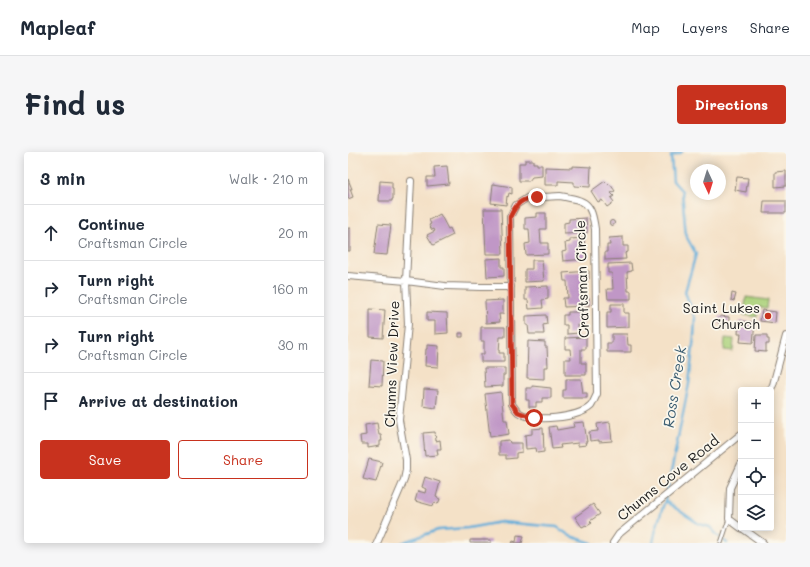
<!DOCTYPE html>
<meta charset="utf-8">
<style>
:root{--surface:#fff;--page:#f6f6f7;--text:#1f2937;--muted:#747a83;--line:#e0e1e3;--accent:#c8321e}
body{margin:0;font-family:Mali,sans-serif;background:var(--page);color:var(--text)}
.controls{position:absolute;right:12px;bottom:12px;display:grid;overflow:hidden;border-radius:4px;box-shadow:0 2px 10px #0003}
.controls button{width:36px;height:36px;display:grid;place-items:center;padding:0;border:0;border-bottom:1px solid var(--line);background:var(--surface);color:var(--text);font:20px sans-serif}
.compass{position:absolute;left:342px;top:12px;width:36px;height:36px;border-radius:50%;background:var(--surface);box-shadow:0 2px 10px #0003;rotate:176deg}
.stop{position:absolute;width:12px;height:12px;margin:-9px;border:3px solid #c8321e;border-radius:50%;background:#fff}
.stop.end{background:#c8321e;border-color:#fff;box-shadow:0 1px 4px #0008}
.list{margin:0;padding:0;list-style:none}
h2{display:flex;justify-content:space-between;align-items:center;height:52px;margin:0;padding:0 16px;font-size:17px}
h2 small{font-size:13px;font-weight:400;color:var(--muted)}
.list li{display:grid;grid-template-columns:26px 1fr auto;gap:12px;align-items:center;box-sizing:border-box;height:56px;padding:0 16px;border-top:1px solid var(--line)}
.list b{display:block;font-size:15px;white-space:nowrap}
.list p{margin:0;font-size:13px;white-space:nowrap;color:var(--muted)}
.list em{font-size:13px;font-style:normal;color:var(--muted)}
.actions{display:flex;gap:8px;padding:12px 16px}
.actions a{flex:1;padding:9px 0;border:1px solid var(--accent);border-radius:4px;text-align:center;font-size:14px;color:var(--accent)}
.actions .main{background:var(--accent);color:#fff}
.icon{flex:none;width:22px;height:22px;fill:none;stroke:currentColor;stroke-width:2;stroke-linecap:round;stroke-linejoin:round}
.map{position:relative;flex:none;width:438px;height:391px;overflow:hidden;border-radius:4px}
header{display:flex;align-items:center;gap:24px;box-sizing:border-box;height:56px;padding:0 20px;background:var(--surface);border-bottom:1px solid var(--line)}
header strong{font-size:19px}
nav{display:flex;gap:22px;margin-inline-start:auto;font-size:14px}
.intro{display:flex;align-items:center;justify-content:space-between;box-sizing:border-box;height:96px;padding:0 24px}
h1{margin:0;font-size:28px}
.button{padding:10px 18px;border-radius:4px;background:var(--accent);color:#fff;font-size:14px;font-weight:700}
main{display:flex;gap:24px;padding:0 24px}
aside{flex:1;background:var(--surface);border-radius:4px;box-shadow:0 2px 10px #0003}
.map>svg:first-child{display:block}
.green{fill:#abd17a;stroke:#64764b}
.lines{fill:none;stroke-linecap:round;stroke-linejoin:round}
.stream{stroke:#61adda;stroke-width:2.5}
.building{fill:#c097c6}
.service-casing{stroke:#887e72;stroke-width:5}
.minor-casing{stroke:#887e72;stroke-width:8}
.service{stroke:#fff;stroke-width:3}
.minor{stroke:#fff;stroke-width:6}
.route{stroke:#c8321e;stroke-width:5}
.poi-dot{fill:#c8321e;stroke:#fbf7ec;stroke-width:1.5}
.labels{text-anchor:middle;stroke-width:3.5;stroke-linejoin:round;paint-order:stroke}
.street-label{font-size:14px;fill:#1c1c1c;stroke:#fbf7ec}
.poi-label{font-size:14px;fill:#1c1c1c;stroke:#fbf7ec;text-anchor:end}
.water-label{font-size:15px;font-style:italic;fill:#3b5d71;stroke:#fbf7ec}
</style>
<header>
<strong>Mapleaf</strong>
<nav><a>Map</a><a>Layers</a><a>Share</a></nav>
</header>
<div class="intro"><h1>Find us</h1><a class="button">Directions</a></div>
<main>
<aside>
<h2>3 min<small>Walk · 210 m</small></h2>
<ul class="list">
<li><svg class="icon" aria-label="ahead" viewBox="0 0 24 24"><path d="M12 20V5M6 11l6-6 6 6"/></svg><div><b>Continue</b><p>Craftsman Circle</p></div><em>20 m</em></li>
<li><svg class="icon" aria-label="right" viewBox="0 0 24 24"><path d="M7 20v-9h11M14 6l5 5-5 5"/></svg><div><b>Turn right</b><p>Craftsman Circle</p></div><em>160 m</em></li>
<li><svg class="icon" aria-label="right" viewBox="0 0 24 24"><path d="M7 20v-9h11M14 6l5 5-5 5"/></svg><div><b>Turn right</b><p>Craftsman Circle</p></div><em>30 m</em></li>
<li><svg class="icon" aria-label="arrive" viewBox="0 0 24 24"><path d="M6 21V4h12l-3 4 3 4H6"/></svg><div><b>Arrive at destination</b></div></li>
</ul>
<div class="actions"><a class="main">Save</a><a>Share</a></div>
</aside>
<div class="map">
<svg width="438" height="391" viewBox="0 0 438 391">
<rect width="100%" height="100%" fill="#fbf7ec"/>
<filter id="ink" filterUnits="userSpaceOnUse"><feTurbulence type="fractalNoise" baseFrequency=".025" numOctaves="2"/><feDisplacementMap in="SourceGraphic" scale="8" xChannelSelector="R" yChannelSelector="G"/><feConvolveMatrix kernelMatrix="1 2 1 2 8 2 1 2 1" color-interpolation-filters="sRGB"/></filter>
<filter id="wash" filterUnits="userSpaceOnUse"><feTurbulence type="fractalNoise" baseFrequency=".012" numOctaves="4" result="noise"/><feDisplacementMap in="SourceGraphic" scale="16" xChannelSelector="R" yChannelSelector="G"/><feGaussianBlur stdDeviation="0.9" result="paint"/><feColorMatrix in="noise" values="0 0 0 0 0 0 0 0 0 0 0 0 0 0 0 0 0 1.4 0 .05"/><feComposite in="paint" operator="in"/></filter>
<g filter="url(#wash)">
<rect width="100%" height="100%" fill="#f4e1c7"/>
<path class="green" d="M398 145 420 148 419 156 410 155 409 165 396 163Z
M377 186 386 187 385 199 376 198Z"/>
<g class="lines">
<path class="stream" d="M319 340 341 232 346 184 347 166 337 140 348 102 338 84 334 39 325 29 323 4 334 0
M317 349 351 372 362 375 371 385
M376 388 379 391
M54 391 90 378 120 376 153 370 209 375 222 384 244 391
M305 391 308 377 318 345"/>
</g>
<g id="blocks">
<path class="building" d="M177 8H185V11H189V13H194V24L184 25 181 29H171V11H177Z
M99 14 101 32 79 34V25H87L86 15Z
M224 14 243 15 242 35 226 34V30L210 29V33H197V15L224 16Z
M438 19V34L427 35V20Z
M389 25 400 26 398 40 387 38Z
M0 27 4 37H2L5 45 0 47Z
M32 29 44 30V37H45V47H44V49H31Z
M257 29 261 33 262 32 267 39 263 41 266 44 263 46 266 50 259 55 254 48 250 50 243 39Z
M145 32 164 35V42L161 41 160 45 159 44 158 53 143 51Z
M416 49H438V61H415Z
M136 57H153L155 102H138Z
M189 61H198V77H192L193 91H200V102L178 103 177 92 182 91 181 77H177V66L189 65Z
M92 62 100 77 102 76 105 83 85 93 79 83 87 79 86 77 84 78 81 73 83 72 81 68Z
M238 66 239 81 216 82V71L221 70V67Z
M261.5 71a2.5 2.5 0 1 1 5 0a2.5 2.5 0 1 1-5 0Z
M30 72 43 73 39 103 26 102Z
M0 76H2V99H0Z
M275 85V94H280V100L277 101 278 107 257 108V100H259V93H262L261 86Z
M236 86 238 107 215 109 214 100 218 99 217 91 222 90V87Z
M153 106V115H156V124L139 125 138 107Z
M184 108H194L196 129 177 130V117H184Z
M283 111 284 119 279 120 280 139H283V147H260L259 137H265L264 121H260V112Z
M241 119V127H235L236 145H241V154L216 155 215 146H220L219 129H216L215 121Z
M200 134V147L194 148 195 156 181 157 180 148H177V135Z
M384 141 388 142 386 149 383 148Z
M155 148V162H151L152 170 138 171 137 149Z
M263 152H276V161H281V175L259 176V160H263Z
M22 157 37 158 35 186 22 185Z
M414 158 428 160 427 171 412 169Z
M79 160 99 161 100 181 87 182V169H79Z
M220 160H236V173H230L231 181 219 182V173H215V163H220Z
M198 163 199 172 195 173 196 182H181L180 173H178V164Z
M372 164 381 165V173L371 172Z
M391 169 407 170 405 191 392 190 393 182H390Z
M133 175H157V185H152L151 201H156V210H133V202H136V189H133Z
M111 181H115V185H111Z
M264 182H279L280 193H283V200H259V191H264Z
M408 183H419V187H421V192H418V200L407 199Z
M238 185V197H233V211H238V223H217V207H223L222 197H217V186Z
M180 189 197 190V195H199L200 215H196V227L179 226Z
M79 193 91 194 90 215 77 214 78 197H79Z
M23 208 35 209 34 234 21 233Z
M136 216H157V223H155V234L137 235Z
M218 227H233L235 241H239V246H215V238H218Z
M184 234 203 236V246H194V250H188V255H181V248H178V236H184Z
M76 237 90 238 88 256 75 254Z
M153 240 156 268H159L161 282 142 285 137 242Z
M236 270 239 290H237L238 293 230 294V291L212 293 213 296 204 297 201 275 208 274 209 278 226 275 225 271Z
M262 270 264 289 251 290V288L242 289 241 280 250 279 249 272Z
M29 271 31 283H33L34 289H32V294L20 296V292H13L12 284 18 283 17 273Z
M195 276 196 300 189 301 188 296 178 297 177 283 184 282V277Z
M87 280 88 289 92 288 93 297H89L90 303 77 304 75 281Z
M161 288 162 291H174V300L168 301V306L158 307V303H151V289Z
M21 307 34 310 28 330 15 327Z
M77 325 92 330 88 345 92 347 90 352 86 351 85 354 67 349 70 339 77 341 78 337 74 335Z
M245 352 252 362 242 369 244 371 239 374 238 373 234 375 227 365Z
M169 383 176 384 174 391H164L165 389 168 390Z
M122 388H143V391H122Z"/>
</g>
</g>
<g filter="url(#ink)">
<use href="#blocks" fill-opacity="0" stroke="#887e72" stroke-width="1"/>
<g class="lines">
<g class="service-casing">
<path id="service" d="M373 391 381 367"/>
</g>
<g class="minor-casing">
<path id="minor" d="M212 44C239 49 243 50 247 77L249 242C247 246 245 251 243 254 230 266 185 271 170 260 168 258 166 255 164 252L162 65 168 53 179 46Z
M0 124 58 129 97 134 133 135H163
M422 238 425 233 438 184
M393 312 382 336 381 367 393 376
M394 376 415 391
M29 391 56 328 58 318V308L51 268 60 172 58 129 63 29
M265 391 271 382 393 282"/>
</g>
<use href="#service" class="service"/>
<use href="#minor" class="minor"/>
</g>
</g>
<g class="lines" filter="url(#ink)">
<path class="route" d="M186 266 170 260 164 252 162 65C169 51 172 47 189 45"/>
</g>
<circle class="poi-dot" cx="420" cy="164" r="4"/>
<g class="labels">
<g class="street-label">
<text transform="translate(234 127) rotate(-92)" y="5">Craftsman Circle</text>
<text transform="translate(44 212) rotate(-88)" y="5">Chunns View Drive</text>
<text transform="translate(320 326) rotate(-39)" y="5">Chunns Cove Road</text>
</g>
<g class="poi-label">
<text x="412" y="161">Saint Lukes<tspan x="412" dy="16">Church</tspan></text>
</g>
<g class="water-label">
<text transform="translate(327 235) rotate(-81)" y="5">Ross Creek</text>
</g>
</g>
</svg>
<div class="controls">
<button>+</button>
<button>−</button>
<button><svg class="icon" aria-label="locate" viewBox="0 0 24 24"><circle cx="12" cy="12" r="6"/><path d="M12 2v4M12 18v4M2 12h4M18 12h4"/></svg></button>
<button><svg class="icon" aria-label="layers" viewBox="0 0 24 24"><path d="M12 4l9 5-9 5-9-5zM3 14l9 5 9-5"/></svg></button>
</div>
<svg class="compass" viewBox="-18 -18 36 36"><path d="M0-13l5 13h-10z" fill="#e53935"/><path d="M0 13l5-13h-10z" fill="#747a83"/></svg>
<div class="stop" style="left:186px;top:266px"></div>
<div class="stop end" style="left:189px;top:45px"></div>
</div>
</main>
